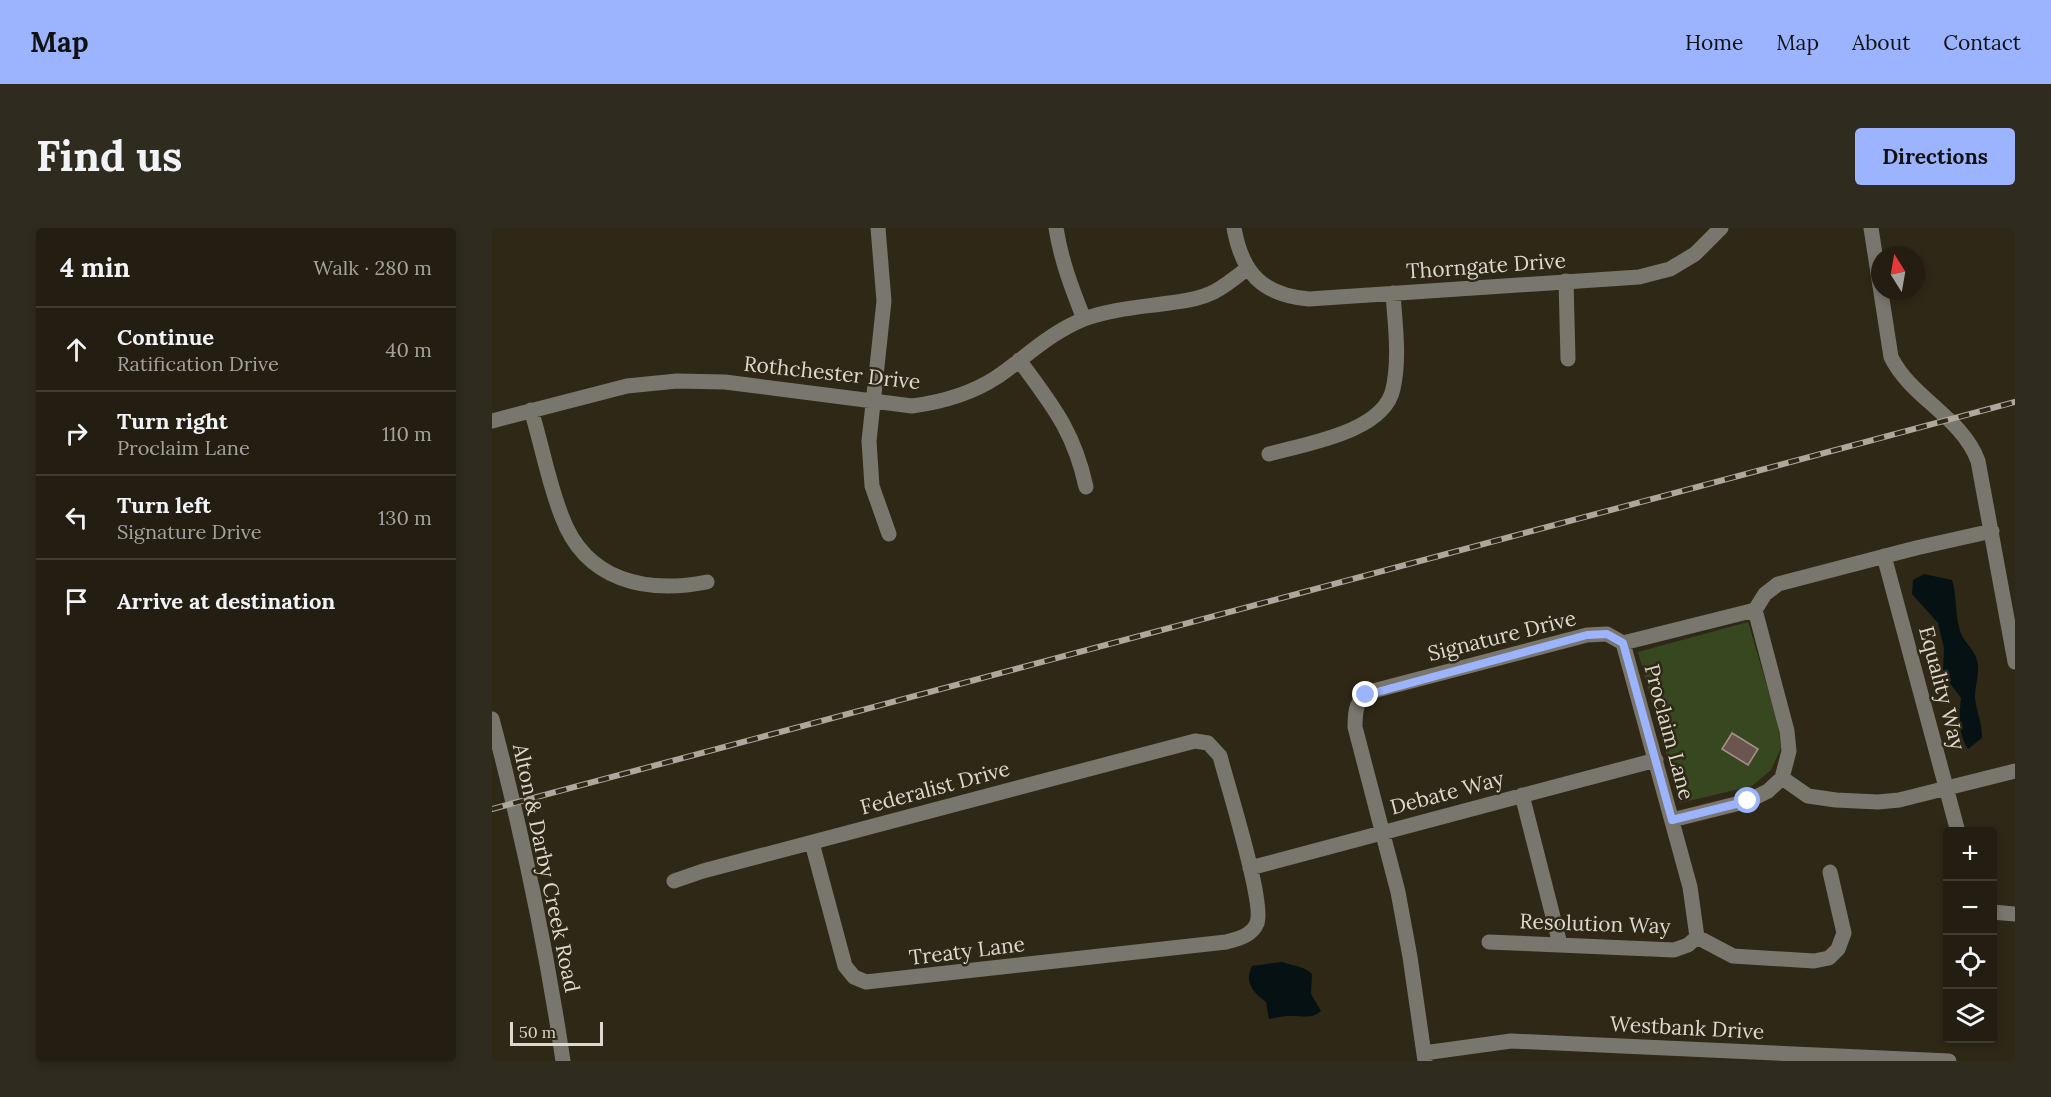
<!DOCTYPE html>
<meta charset="utf-8">
<style>
:root{--surface:#231e11;--page:#2f2b1f;--text:#f1f3f6;--muted:#a3a29f;--line:#403c31;--accent:#9cb4fd}
body{margin:0;font-family:Lora,serif;background:var(--page);color:var(--text)}
.controls{position:absolute;right:18px;bottom:18px;display:grid;overflow:hidden;border-radius:6px;box-shadow:0 3px 9px #0003}
.controls button{width:54px;height:54px;display:grid;place-items:center;padding:0;border:0;border-bottom:2px solid var(--line);background:var(--surface);color:var(--text);font:30px sans-serif}
.compass{position:absolute;left:1379px;top:18px;width:54px;height:54px;border-radius:50%;background:var(--surface);box-shadow:0 3px 9px #0003;rotate:349deg}
.scale{position:absolute;left:18px;bottom:15px;width:93px;box-sizing:border-box;padding-left:6px;border:3px solid #dcd8cd;border-top:0;font-size:16px;line-height:21px;white-space:nowrap;color:#dcd8cd;-webkit-text-stroke:4px #2f2817;paint-order:stroke}
.stop{position:absolute;width:18px;height:18px;margin:-14px;border:4px solid #9cb4fd;border-radius:50%;background:#fff}
.stop.end{background:#9cb4fd;border-color:#fff;box-shadow:0 2px 6px #0008}
.list{margin:0;padding:0;list-style:none}
h2{display:flex;justify-content:space-between;align-items:center;height:78px;margin:0;padding:0 24px;font-size:26px}
h2 small{font-size:20px;font-weight:400;color:var(--muted)}
.list li{display:grid;grid-template-columns:39px 1fr auto;gap:18px;align-items:center;box-sizing:border-box;height:84px;padding:0 24px;border-top:2px solid var(--line)}
.list b{display:block;font-size:22px;white-space:nowrap}
.list p{margin:0;font-size:20px;white-space:nowrap;color:var(--muted)}
.list em{font-size:20px;font-style:normal;color:var(--muted)}
.icon{flex:none;width:33px;height:33px;fill:none;stroke:currentColor;stroke-width:2;stroke-linecap:round;stroke-linejoin:round}
.map{position:relative;flex:none;width:1523px;height:833px;overflow:hidden;border-radius:6px}
header{display:flex;align-items:center;gap:36px;box-sizing:border-box;height:84px;padding:0 30px;background:var(--accent);color:#111}
header strong{font-size:28px}
nav{display:flex;gap:33px;margin-inline-start:auto;font-size:21px}
.intro{display:flex;align-items:center;justify-content:space-between;box-sizing:border-box;height:144px;padding:0 36px}
h1{margin:0;font-size:42px}
.button{padding:15px 27px;border-radius:6px;background:var(--accent);color:#111;font-size:21px;font-weight:700}
main{display:flex;gap:36px;padding:0 36px}
aside{flex:1;background:var(--surface);border-radius:6px;box-shadow:0 3px 9px #0003}
.map>svg:first-child{display:block}
.green{fill:#374820}
.water{fill:#051112}
.building{fill:#6b554f;stroke:#a9918a;stroke-width:1.5}
.lines{fill:none;stroke-linecap:round;stroke-linejoin:round}
.minor{stroke:#79766d;stroke-width:15}
.rail-casing{stroke:#ada89c;stroke-width:6}
.rail{stroke:#2f2817;stroke-width:4;stroke-dasharray:11;stroke-linecap:butt}
.route{stroke:#9cb4fd;stroke-width:8}
.labels{text-anchor:middle;stroke-width:5;stroke-linejoin:round;paint-order:stroke}
.street-label{font-size:21px;fill:#dcd8cd;stroke:#2f2817}
</style>
<header>
<strong>Map</strong>
<nav><a>Home</a><a>Map</a><a>About</a><a>Contact</a></nav>
</header>
<div class="intro"><h1>Find us</h1><a class="button">Directions</a></div>
<main>
<aside>
<h2>4 min<small>Walk · 280 m</small></h2>
<ul class="list">
<li><svg class="icon" aria-label="ahead" viewBox="0 0 24 24"><path d="M12 20V5M6 11l6-6 6 6"/></svg><div><b>Continue</b><p>Ratification Drive</p></div><em>40 m</em></li>
<li><svg class="icon" aria-label="right" viewBox="0 0 24 24"><path d="M7 20v-9h11M14 6l5 5-5 5"/></svg><div><b>Turn right</b><p>Proclaim Lane</p></div><em>110 m</em></li>
<li><svg class="icon" aria-label="left" viewBox="0 0 24 24"><path d="M17 20v-9H6M10 6l-5 5 5 5"/></svg><div><b>Turn left</b><p>Signature Drive</p></div><em>130 m</em></li>
<li><svg class="icon" aria-label="arrive" viewBox="0 0 24 24"><path d="M6 21V4h12l-3 4 3 4H6"/></svg><div><b>Arrive at destination</b></div></li>
</ul>
</aside>
<div class="map">
<svg width="1523" height="833" viewBox="0 0 1523 833">
<rect width="100%" height="100%" fill="#2f2817"/>
<path class="green" d="M1256 394 1285 492 1289 520 1279 542 1260 558 1188 575 1146 424Z"/>
<path class="water" d="M1432 346 1460 352C1465 368 1463 383 1467 399 1469 411 1478 417 1483 427 1490 442 1483 454 1483 469 1484 483 1490 493 1490 510L1476 521C1466 505 1467 489 1469 470L1451 446 1452 420 1446 395 1420 366 1421 352Z
M790 734C801 738 812 738 820 746L819 766 829 783C820 791 813 788 801 788 794 787 785 790 777 791L774 774C761 764 752 754 760 738Z"/>
<path class="building" d="M1240 505 1266 521 1256 537 1230 521Z"/>
<g class="lines">
<path class="minor" d="M386 0 392 73 377 213 380 258 397 306
M564 0C569 32 580 61 592 91
M742 0C750 45 770 67 817 71L1147 49 1178 41 1203 26 1229 0
M1379 0 1399 129C1419 170 1470 189 1486 233L1523 434
M1074 53 1076 131
M527 132C560 177 582 203 594 259
M39 182C50 217 56 254 70 289 94 353 154 366 215 354
M0 193 135 158 185 153 233 154 420 178C451 174 479 166 505 149 534 129 559 104 592 91 619 81 649 79 677 75 691 73 705 72 717 66 731 61 743 49 755 41
M777 226C813 216 892 204 901 161 908 130 903 96 901 65
M1392 328 1466 604
M1263 382 1295 503 1297 523 1290 550
M1131 415 1198 659 1205 709
M0 491C30 604 54 718 71 833
M1030 567 1068 716
M1180 592 1256 573 1276 563 1290 550 1316 568 1344 572 1386 574 1407 572 1523 543
M758 640 1164 532
M182 653 211 643 703 513 716 515 728 528C735 556 773 675 765 695 760 708 745 711 734 714L374 754 362 749 353 738 320 615
M1500 684 1523 686
M1205 709 1241 728 1322 733 1337 730 1346 721 1352 705 1338 644
M997 714 1182 722 1196 717 1205 709
M932 825 1019 813 1457 833
M933 833 918 729 906 664 863 499C863 481 864 471 881 463L1095 407 1115 406 1131 415 1263 382 1273 366 1286 356 1424 320 1500 303"/>
<g class="rail-casing">
<path id="rail" d="M0 581 1523 174"/>
</g>
<use href="#rail" class="rail"/>
</g>
<g class="lines">
<path class="route" d="M874 467 1095 407 1115 406 1131 415 1180 592 1256 573"/>
</g>
<g class="labels">
<g class="street-label">
<text transform="translate(994 38) rotate(-4)" y="7">Thorngate Drive</text>
<text transform="translate(340 145) rotate(6)" y="7">Rothchester Drive</text>
<text transform="translate(1010 408) rotate(-14)" y="7">Signature Drive</text>
<text transform="translate(1450 460) rotate(75)" y="7">Equality Way</text>
<text transform="translate(1177 504) rotate(75)" y="7">Proclaim Lane</text>
<text transform="translate(443 560) rotate(-15)" y="7">Federalist Drive</text>
<text transform="translate(955 565) rotate(-15)" y="7">Debate Way</text>
<text transform="translate(54 640) rotate(78)" y="7">Alton &amp; Darby Creek Road</text>
<text transform="translate(1103 696) rotate(2)" y="7">Resolution Way</text>
<text transform="translate(475 723) rotate(-7)" y="7">Treaty Lane</text>
<text transform="translate(1195 800) rotate(3)" y="7">Westbank Drive</text>
</g>
</g>
</svg>
<div class="controls">
<button>+</button>
<button>−</button>
<button><svg class="icon" aria-label="locate" viewBox="0 0 24 24"><circle cx="12" cy="12" r="6"/><path d="M12 2v4M12 18v4M2 12h4M18 12h4"/></svg></button>
<button><svg class="icon" aria-label="layers" viewBox="0 0 24 24"><path d="M12 4l9 5-9 5-9-5zM3 14l9 5 9-5"/></svg></button>
</div>
<svg class="compass" viewBox="-18 -18 36 36"><path d="M0-13l5 13h-10z" fill="#e53935"/><path d="M0 13l5-13h-10z" fill="#a3a29f"/></svg>
<div class="scale">50 m</div>
<div class="stop" style="left:1256px;top:573px"></div>
<div class="stop end" style="left:874px;top:467px"></div>
</div>
</main>
